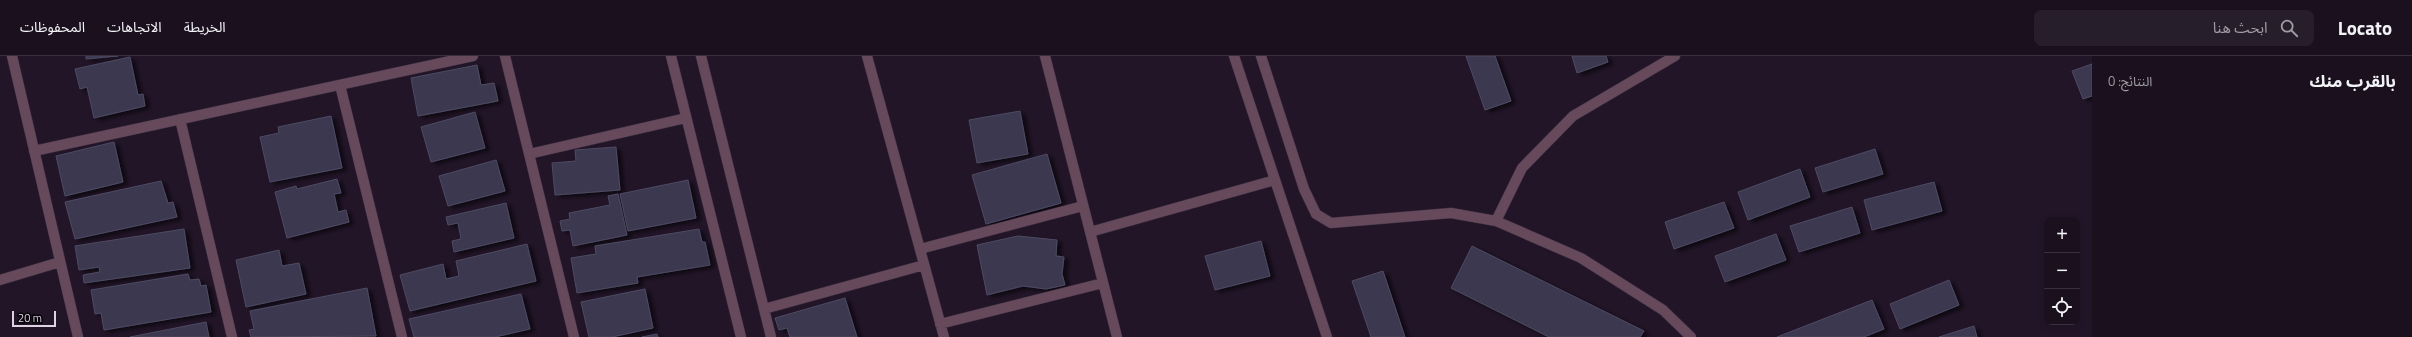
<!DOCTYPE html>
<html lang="ar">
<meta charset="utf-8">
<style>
:root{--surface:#1a101e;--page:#271e2b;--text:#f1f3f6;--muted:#9f9da4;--line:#38303c}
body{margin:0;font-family:"Titillium Web","Noto Sans Arabic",sans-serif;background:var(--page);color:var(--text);direction:rtl}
.controls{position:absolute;right:12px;bottom:12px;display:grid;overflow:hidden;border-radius:8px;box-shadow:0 2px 6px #0003}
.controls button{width:36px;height:36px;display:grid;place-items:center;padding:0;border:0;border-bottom:1px solid var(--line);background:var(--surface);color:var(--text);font:20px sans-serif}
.scale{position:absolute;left:12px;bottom:10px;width:44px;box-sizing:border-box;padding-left:4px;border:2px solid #ddd4e1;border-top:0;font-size:11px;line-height:14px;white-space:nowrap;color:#ddd4e1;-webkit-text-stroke:3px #08040b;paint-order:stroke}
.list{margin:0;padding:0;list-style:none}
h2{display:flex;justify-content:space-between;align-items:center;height:52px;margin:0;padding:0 16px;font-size:17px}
h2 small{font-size:13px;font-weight:400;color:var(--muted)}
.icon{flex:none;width:22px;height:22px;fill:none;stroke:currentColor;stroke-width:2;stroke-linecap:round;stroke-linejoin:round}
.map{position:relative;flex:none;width:2092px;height:281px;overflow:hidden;direction:ltr}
header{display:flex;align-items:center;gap:24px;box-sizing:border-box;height:56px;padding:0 20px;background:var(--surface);border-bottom:1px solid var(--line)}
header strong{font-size:19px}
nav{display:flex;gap:22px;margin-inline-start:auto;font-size:14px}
.search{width:280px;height:36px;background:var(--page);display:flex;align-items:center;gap:10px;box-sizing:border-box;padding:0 14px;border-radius:8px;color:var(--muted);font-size:15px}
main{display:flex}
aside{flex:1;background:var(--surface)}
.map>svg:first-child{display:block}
.building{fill:#3a384f;stroke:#4d4b63;filter:url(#shadow)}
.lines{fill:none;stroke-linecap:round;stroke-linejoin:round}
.street-casing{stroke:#3c3042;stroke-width:11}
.street{stroke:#66495b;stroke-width:10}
</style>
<header>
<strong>Locato</strong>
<div class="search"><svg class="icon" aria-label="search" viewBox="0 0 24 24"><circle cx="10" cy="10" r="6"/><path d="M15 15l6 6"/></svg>ابحث هنا</div>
<nav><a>الخريطة</a><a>الاتجاهات</a><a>المحفوظات</a></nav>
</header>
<main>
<aside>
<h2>بالقرب منك<small>النتائج: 0</small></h2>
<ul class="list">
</ul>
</aside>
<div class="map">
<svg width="2092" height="281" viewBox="0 0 2092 281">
<defs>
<filter id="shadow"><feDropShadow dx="4.5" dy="2.5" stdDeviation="2" flood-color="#0009"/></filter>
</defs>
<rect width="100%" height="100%" fill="#221528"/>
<path class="building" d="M86 0H118L86 3Z
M1466 0H1495L1511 45 1485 54Z
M1572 0H1606L1608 6 1577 17Z
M130 1 138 39 143 38 145 50 94 62 87 31 80 33 75 13Z
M2092 8V40L2083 43 2072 15Z
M477 9 481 29 494 27 498 45 418 60 411 22Z
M1020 55 1028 98 977 107 969 64Z
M475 56 485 92 431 106 421 71Z
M331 60 342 112 270 126 260 81 279 77 278 71Z
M114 86 123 126 65 140 56 100Z
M616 91 620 134 555 139 552 107 576 105 575 94Z
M1875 93 1883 118 1823 136 1815 112Z
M1047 98 1061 147 986 168 972 119Z
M496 104 505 135 448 150 439 120Z
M1800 113 1810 141 1748 164 1738 136Z
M337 123 341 137 334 138 338 156 346 154 349 166 287 182 275 136 296 130 297 133Z
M688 124 696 162 628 175 620 138Z
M161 125 168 147 173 146 177 161 75 183 65 146Z
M1934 126 1942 155 1872 174 1864 144Z
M618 138 627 179 573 190 570 174 562 175 560 165 570 163 569 157 610 149 608 140Z
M1724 146 1734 172 1674 193 1665 166Z
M506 147 514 182 454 196 452 185 461 183 458 167 448 169 446 161Z
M1852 151 1860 177 1799 196 1790 170Z
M184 173 190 212 84 227 83 219 100 216 99 211 79 214 75 190Z
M699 173 702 186H705L710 209 637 221 638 227 577 237 571 202 596 198 595 190Z
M1776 178 1786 204 1725 226 1715 200Z
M1018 180 1057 184 1056 200 1064 201 1062 218 1065 229 1046 233 1023 230 987 239 977 189Z
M1261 185 1270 220 1215 234 1205 200Z
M527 188 536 225 410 255 400 219 443 208 446 223 459 220 456 205Z
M1472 190 1644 275 1640 281H1549L1451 232Z
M279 194 282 210 299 207 306 238 246 251 236 204Z
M1383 215 1405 281H1371L1352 225Z
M188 218 190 224 199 223 201 230 206 229 211 256 104 274 101 257 95 258 91 234Z
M1949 224 1959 249 1900 273 1890 248Z
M367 232 376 280 251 281 249 274 254 273 250 255Z
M645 233 653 272 612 281H589L581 246Z
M521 238 530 273 495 281H414L409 263Z
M845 242 857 281H790L787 272 779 274 775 262Z
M1872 244 1884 273 1864 281H1777Z
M206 266 209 281H130Z
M1974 270 1977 281H1939Z
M657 278 658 281H642Z"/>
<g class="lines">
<g class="street-casing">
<path id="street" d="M12 0 78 281
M505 0 574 281
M671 0 741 281
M701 0 771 281
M867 0 944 281
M1045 0 1117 281
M1234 0 1327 281
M1261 0 1304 133 1316 158 1331 167 1451 157 1496 165 1581 202 1663 254 1691 281
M340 29 402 281
M180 63 232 281
M34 95 473 0
M529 98 686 62
M1496 165 1522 112 1573 60 1675 0
M1090 176 1275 124
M920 193 1083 150
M0 224 60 206
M764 253 924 209
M940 268 1103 227"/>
</g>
<use href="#street" class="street"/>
</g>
</svg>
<div class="controls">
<button>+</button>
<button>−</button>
<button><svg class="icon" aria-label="locate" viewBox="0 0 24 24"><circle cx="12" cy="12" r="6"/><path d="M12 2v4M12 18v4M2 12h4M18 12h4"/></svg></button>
</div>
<div class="scale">20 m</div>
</div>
</main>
